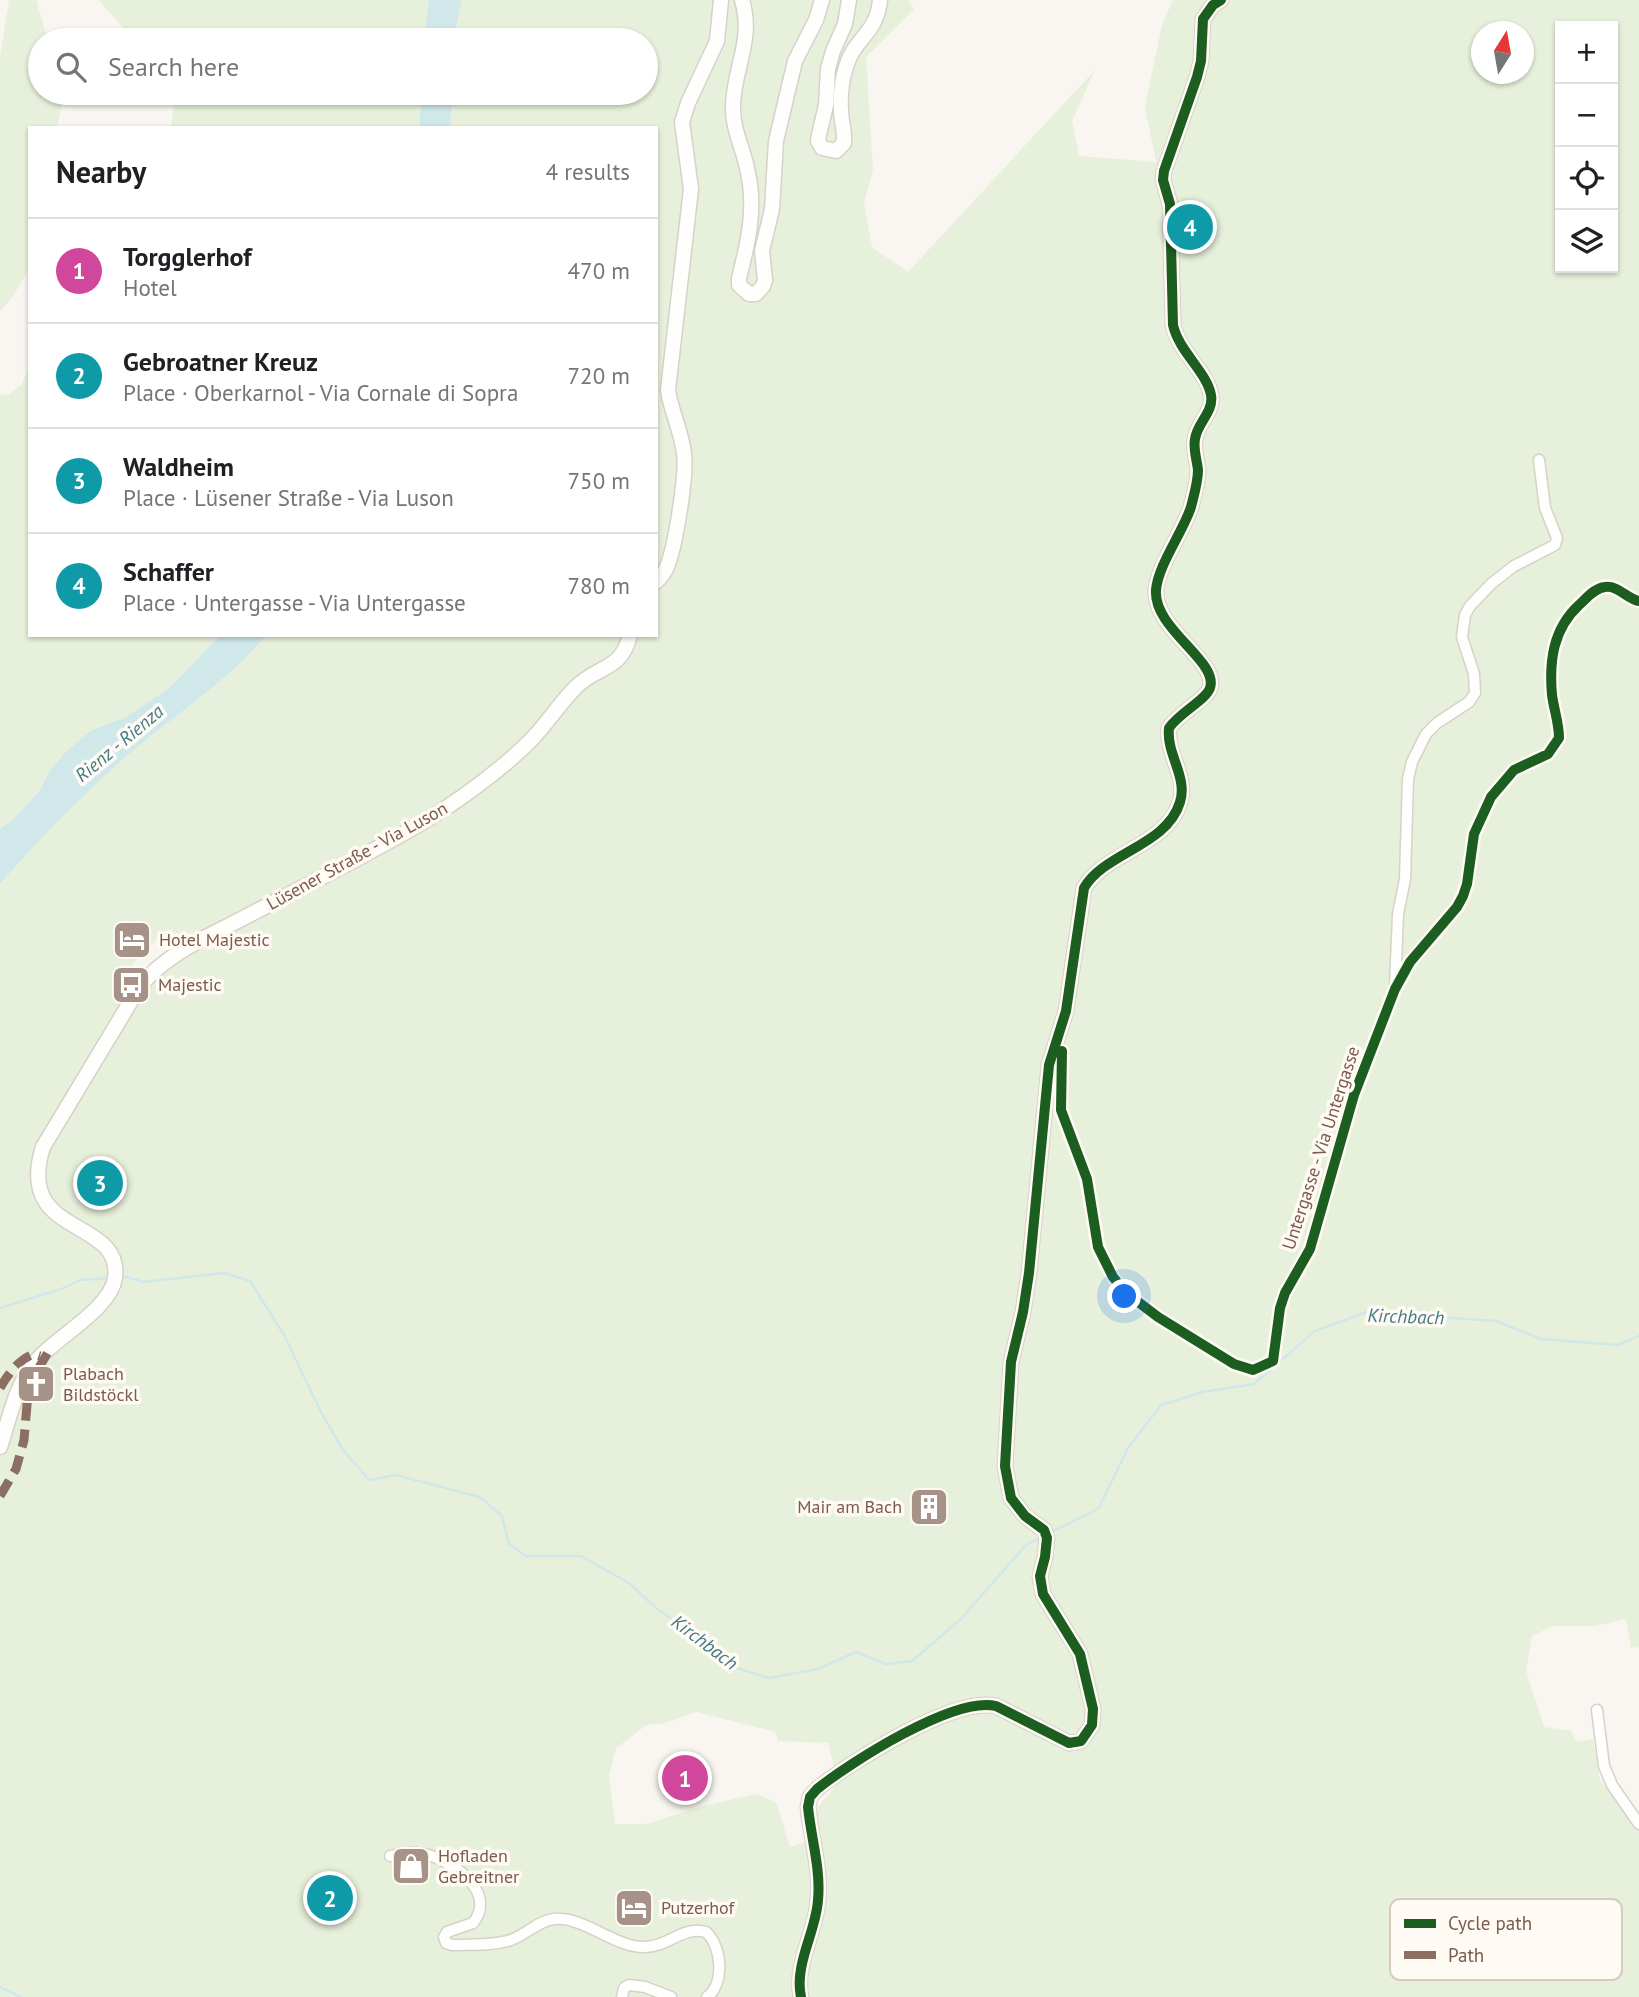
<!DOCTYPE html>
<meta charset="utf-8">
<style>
:root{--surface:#fff;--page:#f2f2f2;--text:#202124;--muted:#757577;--line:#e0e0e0;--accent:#5c5450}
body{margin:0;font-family:"PT Sans",sans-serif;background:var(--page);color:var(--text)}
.controls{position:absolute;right:21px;top:21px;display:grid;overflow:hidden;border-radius:0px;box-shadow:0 2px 5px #0004}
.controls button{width:63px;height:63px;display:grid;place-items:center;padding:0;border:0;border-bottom:2px solid var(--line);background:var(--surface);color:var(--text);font:35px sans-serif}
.compass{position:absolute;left:1471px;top:21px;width:63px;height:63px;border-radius:50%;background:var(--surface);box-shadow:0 2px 5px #0004;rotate:11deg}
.you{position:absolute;left:1125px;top:1297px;width:24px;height:24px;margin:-18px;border:5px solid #fff;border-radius:50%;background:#1a73e8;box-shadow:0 0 0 10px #1a73e833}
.badge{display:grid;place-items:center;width:46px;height:46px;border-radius:50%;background:var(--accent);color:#fff;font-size:23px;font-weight:700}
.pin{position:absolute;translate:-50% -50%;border:4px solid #fff;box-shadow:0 2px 7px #0006}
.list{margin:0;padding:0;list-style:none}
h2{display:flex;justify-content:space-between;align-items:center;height:91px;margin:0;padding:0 28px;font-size:30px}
h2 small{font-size:23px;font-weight:400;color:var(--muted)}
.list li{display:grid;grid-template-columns:46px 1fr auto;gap:21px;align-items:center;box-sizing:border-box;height:105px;padding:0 28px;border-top:2px solid var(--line)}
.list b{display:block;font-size:26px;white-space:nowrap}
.list p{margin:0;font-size:23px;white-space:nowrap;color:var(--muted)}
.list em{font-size:23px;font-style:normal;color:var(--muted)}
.icon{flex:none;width:38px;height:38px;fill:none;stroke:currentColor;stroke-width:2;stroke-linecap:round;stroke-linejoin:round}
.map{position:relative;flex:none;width:1639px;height:1997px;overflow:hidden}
.search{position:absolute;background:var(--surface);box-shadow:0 2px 5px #0004;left:28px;top:28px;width:630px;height:77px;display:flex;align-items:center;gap:18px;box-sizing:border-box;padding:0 24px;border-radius:38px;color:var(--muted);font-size:26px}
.panel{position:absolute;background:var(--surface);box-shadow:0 2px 5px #0004;left:28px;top:126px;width:630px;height:511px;border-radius:0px}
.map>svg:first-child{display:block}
.green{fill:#e7f0db;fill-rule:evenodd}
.water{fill:#d0e8ea}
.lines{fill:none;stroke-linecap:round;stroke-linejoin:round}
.stream{stroke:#d0e8ea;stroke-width:2.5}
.minor-casing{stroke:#d7d1cb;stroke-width:13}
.tertiary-casing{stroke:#d7d1cb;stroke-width:17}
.minor{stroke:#fefefd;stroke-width:10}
.tertiary{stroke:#fefefd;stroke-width:14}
.quiet{stroke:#8d6e63;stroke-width:9;stroke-dasharray:18 9;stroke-linecap:butt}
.cycleway-casing{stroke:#fffaf3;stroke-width:15}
.cycleway{stroke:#1b5e20;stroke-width:10}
.labels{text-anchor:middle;stroke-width:7;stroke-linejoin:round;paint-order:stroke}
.street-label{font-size:18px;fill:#7a5c4d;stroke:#fffaf3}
.poi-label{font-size:18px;fill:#7a5c4d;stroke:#fffaf3;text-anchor:start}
.water-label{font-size:19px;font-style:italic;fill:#437c86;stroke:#fffaf3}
.key{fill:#fffaf3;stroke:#d7cbc1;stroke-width:2}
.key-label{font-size:19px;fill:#7a5c4d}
</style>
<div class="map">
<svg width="1639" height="1997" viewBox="0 0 1639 1997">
<rect width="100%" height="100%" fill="#f9f5f0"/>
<path class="green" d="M9 0H36L48 40H40V93H64L57 128H30V268L13 296 0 311V57Z
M99 0H429L424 40H134Z
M462 0H908L914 9 866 57 873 170 864 203 872 247 908 272 1095 70 1072 121 1079 156 1156 162 1145 107 1162 25 1173 0H1639V1647L1631 1648 1626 1619 1594 1626H1553L1532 1636 1526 1670 1544 1727 1571 1731 1576 1742 1593 1739 1600 1780 1636 1829 1639 1826V1997H0V884C44 834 90 787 141 744 183 709 231 679 266 635H656V128H450L453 93H646V40H453ZM1560 26H1613V268H1560ZM1482 32H1524V74H1482ZM161 935 180 944 136 984 130 985 132 965ZM696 1712 776 1732 778 1741 828 1743 838 1783 816 1809V1839L790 1847 776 1802 756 1794 707 1805 646 1824H615L609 1775 616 1748 648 1724C666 1726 678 1717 696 1712Z
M171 93H422L419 128H171L174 104Z
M30 365V635H221L168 689 126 717 92 730 50 770 40 790 13 820 0 829V394L8 395 22 384Z"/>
<path class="water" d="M429 0H462L453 40H424Z
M422 93H453L450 128H419Z
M221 635H266C231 679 183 709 141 744 90 787 44 834 0 884V829L13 820 40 790 50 770 67 751 92 730 126 717 168 689Z"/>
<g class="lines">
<path class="stream" d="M119 1275 144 1282 224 1273 250 1281 284 1335 322 1414 343 1450 369 1480 396 1475 480 1497 502 1516 509 1544 526 1556H581L629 1583 656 1608 690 1632 733 1667 769 1678 818 1669 856 1652 886 1664 912 1661 961 1619 1026 1545 1040 1538
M0 1308 64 1288 80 1280 109 1278
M1049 1533 1098 1509 1128 1448 1161 1405 1203 1392 1254 1384 1315 1331 1367 1312 1496 1321 1541 1339 1618 1345 1639 1336
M0 1987 21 1997"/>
<g class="minor-casing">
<path id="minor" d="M1395 986 1398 914 1405 879 1408 779 1412 762 1426 734 1437 723 1469 702 1475 693 1474 674 1462 637 1465 615 1470 606 1491 584 1514 566 1555 545 1557 538 1545 508 1539 460
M1054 1046 1062 1050 1061 1110 1087 1179 1098 1247 1113 1277 1125 1292 1158 1317 1234 1364 1253 1370 1273 1361 1280 1308 1285 1293 1310 1249 1354 1095 1395 989 1410 962 1457 907 1463 896 1467 884 1474 834 1491 797 1514 770 1548 754 1559 738C1559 723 1554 710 1552 695 1549 661 1553 629 1579 605 1586 599 1594 588 1605 587 1618 585 1627 599 1639 601
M1597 1710 1604 1766 1612 1785 1639 1824
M390 1856C399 1855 410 1852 418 1853 448 1856 499 1891 473 1923L447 1932 444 1937 446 1943 452 1945C470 1944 493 1946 511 1940 526 1935 537 1921 554 1919 584 1916 615 1948 645 1947 668 1947 684 1925 706 1932 722 1946 725 1984 707 1997
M622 1997 624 1988 629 1985 645 1987 671 1997"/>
</g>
<g class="tertiary-casing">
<path id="tertiary" d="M742 0C754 40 734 67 733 105 732 130 744 149 748 173 756 209 748 243 739 278V285L749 294H756L763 286 765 280 762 251 772 209 776 141 795 61 816 20 822 0
M849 0 845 24 833 51 828 69 826 105 819 135 818 141 822 148 836 151 844 143C845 131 841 121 841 110 840 96 842 80 846 67 854 38 877 34 880 0
M656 582C660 578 664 574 666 569 675 550 687 475 684 454 682 432 671 412 668 390L691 189 682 122 688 103 717 41 721 0
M0 1447C9 1420 15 1389 31 1367 51 1339 110 1311 115 1278 123 1216 14 1239 43 1147L140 986C169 951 212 935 251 914 307 885 365 856 420 824 456 803 501 770 530 741 547 724 559 704 575 688 597 665 621 672 630 635
M801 1997C794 1964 816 1932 818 1900 821 1869 811 1838 808 1807L810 1797 817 1789C851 1762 954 1696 996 1706L1069 1743 1081 1741 1092 1725 1093 1709 1080 1654 1043 1594 1040 1576 1045 1557 1047 1538 1044 1530 1025 1516 1011 1498 1005 1466 1011 1362 1023 1312 1029 1273 1049 1065 1066 1011 1084 888C1105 852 1167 846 1180 802 1188 777 1166 754 1169 728 1179 713 1206 700 1210 688 1219 661 1153 629 1156 590 1158 565 1183 532 1191 507 1194 495 1198 482 1198 470 1197 460 1193 449 1195 439 1197 423 1214 412 1211 395 1207 372 1179 352 1173 325L1170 204 1163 180 1164 171 1197 77 1201 61 1203 19 1213 5 1221 0"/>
</g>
<use href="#minor" class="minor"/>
<use href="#tertiary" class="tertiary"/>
<path class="quiet" d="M0 1388C8 1374 19 1359 34 1354L40 1356
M0 1496 16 1469 24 1440 28 1393 33 1378 51 1347"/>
<g class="cycleway-casing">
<path id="cycleway" d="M1062 1051 1061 1110 1087 1179 1098 1247 1113 1277 1125 1292 1158 1317 1234 1364 1253 1370 1273 1361 1280 1308 1285 1293 1310 1249 1354 1095 1395 989 1410 962 1457 907 1463 896 1467 884 1474 834 1491 797 1514 770 1548 754 1559 738C1559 723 1554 710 1552 695 1549 661 1553 629 1579 605 1586 599 1594 588 1605 587 1618 585 1627 599 1639 601
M801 1997C794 1964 816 1932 818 1900 821 1869 811 1838 808 1807L810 1797 817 1789C851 1762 954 1696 996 1706L1069 1743 1081 1741 1092 1725 1093 1709 1080 1654 1043 1594 1040 1576 1045 1557 1047 1538 1044 1530 1025 1516 1011 1498 1005 1466 1011 1362 1023 1312 1029 1273 1049 1065 1066 1011 1084 888C1105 852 1167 846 1180 802 1188 777 1166 754 1169 728 1179 713 1206 700 1210 688 1219 661 1153 629 1156 590 1158 565 1183 532 1191 507 1194 495 1198 482 1198 470 1197 460 1193 449 1195 439 1197 423 1214 412 1211 395 1207 372 1179 352 1173 325L1170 204 1163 180 1164 171 1197 77 1201 61 1203 19 1213 5 1221 0"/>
</g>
<use href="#cycleway" class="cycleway"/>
</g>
<defs>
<g id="hotel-square" transform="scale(2.0125)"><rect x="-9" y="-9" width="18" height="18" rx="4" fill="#a69286" stroke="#fffaf3"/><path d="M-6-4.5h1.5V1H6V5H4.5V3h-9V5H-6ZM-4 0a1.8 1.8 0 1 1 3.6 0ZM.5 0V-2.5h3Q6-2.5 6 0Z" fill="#fff"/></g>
<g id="bus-square" transform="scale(2.0125)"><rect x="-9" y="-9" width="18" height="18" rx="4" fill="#a69286" stroke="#fffaf3"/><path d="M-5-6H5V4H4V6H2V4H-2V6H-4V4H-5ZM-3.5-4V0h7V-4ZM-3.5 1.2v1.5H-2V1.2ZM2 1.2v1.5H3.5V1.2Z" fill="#fff"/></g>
<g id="church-square" transform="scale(2.0125)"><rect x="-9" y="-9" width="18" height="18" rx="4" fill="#a69286" stroke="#fffaf3"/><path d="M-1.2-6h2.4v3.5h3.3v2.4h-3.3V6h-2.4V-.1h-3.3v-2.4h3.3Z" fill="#fff"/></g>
<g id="building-square" transform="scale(2.0125)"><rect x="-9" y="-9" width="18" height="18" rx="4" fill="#a69286" stroke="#fffaf3"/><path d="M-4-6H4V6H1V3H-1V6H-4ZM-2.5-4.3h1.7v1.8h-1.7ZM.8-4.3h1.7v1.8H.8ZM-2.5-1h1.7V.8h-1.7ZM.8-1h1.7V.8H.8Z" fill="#fff"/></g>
<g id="shop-square" transform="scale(2.0125)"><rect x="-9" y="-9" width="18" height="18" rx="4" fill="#a69286" stroke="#fffaf3"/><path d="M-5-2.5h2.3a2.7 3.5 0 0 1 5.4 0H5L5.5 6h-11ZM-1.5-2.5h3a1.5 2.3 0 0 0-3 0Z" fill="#fff"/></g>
</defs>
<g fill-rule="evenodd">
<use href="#hotel-square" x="132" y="940"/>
<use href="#bus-square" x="131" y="985"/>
<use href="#church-square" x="36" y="1384"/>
<use href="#building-square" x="929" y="1507"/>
<use href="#shop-square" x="411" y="1866"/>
<use href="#hotel-square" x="634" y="1908"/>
</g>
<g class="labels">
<g class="street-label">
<text transform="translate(357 856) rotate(-29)" y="6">Lüsener Straße - Via Luson</text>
<text transform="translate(1321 1148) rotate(-72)" y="6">Untergasse - Via Untergasse</text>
</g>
<g class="poi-label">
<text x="159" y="946">Hotel Majestic</text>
<text x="158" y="991">Majestic</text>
<text x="63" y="1380">Plabach<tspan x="63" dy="21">Bildstöckl</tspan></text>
<text x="902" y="1513" text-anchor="end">Mair am Bach</text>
<text x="438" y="1862">Hofladen<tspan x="438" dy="21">Gebreitner</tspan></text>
<text x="661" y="1914">Putzerhof</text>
</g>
<g class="water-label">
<text transform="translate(119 743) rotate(-40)" y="7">Rienz - Rienza</text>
<text transform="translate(1406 1316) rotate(2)" y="7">Kirchbach</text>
<text transform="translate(705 1642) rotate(37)" y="7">Kirchbach</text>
</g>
</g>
<rect x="1390" y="1899" width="232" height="81" rx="10" class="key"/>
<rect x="1404" y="1919" width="32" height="9" fill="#1b5e20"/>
<rect x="1404" y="1951" width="32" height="8" fill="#8d6e63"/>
<g class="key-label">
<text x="1448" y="1930">Cycle path</text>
<text x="1448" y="1962">Path</text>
</g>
</svg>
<div class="controls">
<button>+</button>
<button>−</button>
<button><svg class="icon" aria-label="locate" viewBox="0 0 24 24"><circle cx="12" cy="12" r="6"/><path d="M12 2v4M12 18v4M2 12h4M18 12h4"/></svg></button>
<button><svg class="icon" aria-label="layers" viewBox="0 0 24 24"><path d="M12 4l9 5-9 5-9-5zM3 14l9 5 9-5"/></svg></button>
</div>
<svg class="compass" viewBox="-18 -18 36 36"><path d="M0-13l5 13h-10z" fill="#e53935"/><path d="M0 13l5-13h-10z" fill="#757577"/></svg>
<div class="you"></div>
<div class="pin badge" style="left:685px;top:1778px;background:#d1479c">1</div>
<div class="pin badge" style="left:330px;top:1898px;background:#0f9aa8">2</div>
<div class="pin badge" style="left:100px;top:1183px;background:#0f9aa8">3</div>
<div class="pin badge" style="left:1190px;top:227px;background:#0f9aa8">4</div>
<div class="search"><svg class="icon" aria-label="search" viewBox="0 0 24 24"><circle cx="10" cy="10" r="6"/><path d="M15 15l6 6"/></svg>Search here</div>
<section class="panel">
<h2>Nearby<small>4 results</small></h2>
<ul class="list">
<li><span class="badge" style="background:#d1479c">1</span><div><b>Torgglerhof</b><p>Hotel</p></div><em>470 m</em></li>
<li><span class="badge" style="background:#0f9aa8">2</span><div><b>Gebroatner Kreuz</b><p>Place · Oberkarnol - Via Cornale di Sopra</p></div><em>720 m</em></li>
<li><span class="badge" style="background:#0f9aa8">3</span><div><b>Waldheim</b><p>Place · Lüsener Straße - Via Luson</p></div><em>750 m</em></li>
<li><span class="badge" style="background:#0f9aa8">4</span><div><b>Schaffer</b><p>Place · Untergasse - Via Untergasse</p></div><em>780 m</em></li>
</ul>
</section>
</div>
